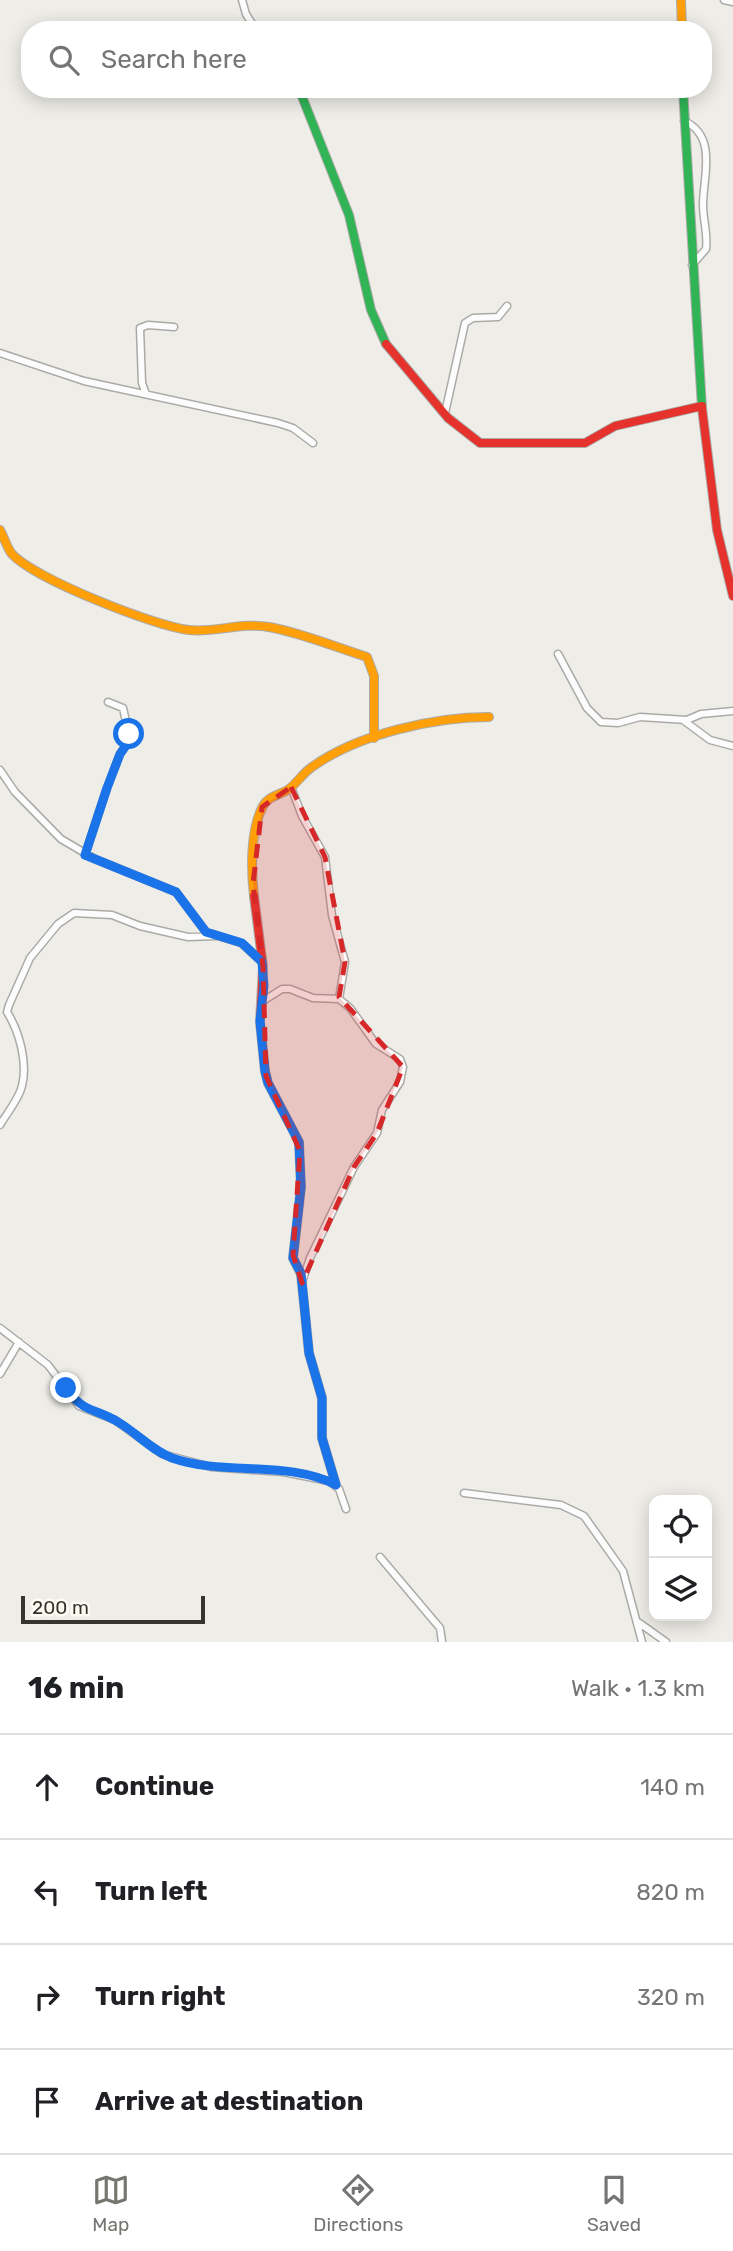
<!DOCTYPE html>
<meta charset="utf-8">
<style>
:root{--surface:#fff;--page:#f2f2f2;--text:#202124;--muted:#757577;--line:#e0e0e0;--accent:#767570}
body{margin:0;font-family:Rubik,sans-serif;background:var(--page);color:var(--text)}
.controls{position:absolute;right:21px;bottom:21px;display:grid;overflow:hidden;border-radius:14px;box-shadow:0 4px 18px #0003}
.controls button{width:63px;height:63px;display:grid;place-items:center;padding:0;border:0;border-bottom:2px solid var(--line);background:var(--surface);color:var(--text);font:35px sans-serif}
.scale{position:absolute;left:21px;bottom:18px;width:184px;box-sizing:border-box;padding-left:7px;border:4px solid #353430;border-top:0;font-size:19px;line-height:24px;white-space:nowrap;color:#353430;-webkit-text-stroke:5px #fffbf2;paint-order:stroke}
.stop{position:absolute;width:21px;height:21px;margin:-16px;border:5px solid #1a73e8;border-radius:50%;background:#fff}
.stop.end{background:#1a73e8;border-color:#fff;box-shadow:0 2px 7px #0008}
.list{margin:0;padding:0;list-style:none}
h2{display:flex;justify-content:space-between;align-items:center;height:91px;margin:0;padding:0 28px;font-size:30px}
h2 small{font-size:23px;font-weight:400;color:var(--muted)}
.list li{display:grid;grid-template-columns:46px 1fr auto;gap:21px;align-items:center;box-sizing:border-box;height:105px;padding:0 28px;border-top:2px solid var(--line)}
.list b{display:block;font-size:26px;white-space:nowrap}
.list em{font-size:23px;font-style:normal;color:var(--muted)}
.icon{flex:none;width:38px;height:38px;fill:none;stroke:currentColor;stroke-width:2;stroke-linecap:round;stroke-linejoin:round}
.map{position:relative;flex:none;width:733px;height:1642px;overflow:hidden}
.search{position:absolute;background:var(--surface);box-shadow:0 4px 18px #0003;left:21px;right:21px;top:21px;height:77px;display:flex;align-items:center;gap:18px;box-sizing:border-box;padding:0 24px;border-radius:28px;color:var(--muted);font-size:26px}
.sheet{height:511px;background:var(--surface)}
nav{display:flex;justify-content:space-around;align-items:center;box-sizing:border-box;height:98px;border-top:2px solid var(--line);background:var(--surface);font-size:19px;color:var(--muted)}
nav a{display:grid;justify-items:center;gap:4px}
nav .on{color:var(--accent)}
.map>svg:first-child{display:block}
.lines{fill:none;stroke-linecap:round;stroke-linejoin:round}
.street-casing{stroke:#abaaa7;stroke-width:9}
.fast-casing{stroke:#abaaa7;stroke-width:10}
.slow-casing{stroke:#abaaa7;stroke-width:10}
.jam-casing{stroke:#abaaa7;stroke-width:10}
.street{stroke:#fcfcfc;stroke-width:6}
.fast{stroke:#30b455;stroke-width:8}
.slow{stroke:#ff9f0a;stroke-width:8}
.jam{stroke:#e5322d;stroke-width:8}
.route{stroke:#1a73e8;stroke-width:9}
.marked{fill:#d62828;fill-opacity:0.2;stroke:#d62828;stroke-width:5;stroke-dasharray:14 9;stroke-linejoin:round}
</style>
<div class="map">
<svg width="733" height="1642" viewBox="0 0 733 1642">
<rect width="100%" height="100%" fill="#eeede8"/>
<g class="lines">
<g class="street-casing">
<path id="street" d="M242 0 246 14 256 30
M724 0 733 2
M684 121C718 136 703 177 703 205 703 220 708 234 706 249L692 265
M0 353 84 381 278 423 293 428 313 443
M146 394 142 383 140 328 148 325 174 327
M445 413 465 323 473 318 498 317 507 306
M558 654 587 708 601 722 618 723 640 717 687 720 701 714 733 711
M683 720 710 740 733 746
M0 770 15 792 61 839 95 859 176 892 206 932 241 943 262 962
M291 787 302 816 325 857 332 915 345 962 339 999
M85 855 107 788 120 754 130 739 123 708 108 702
M263 1001 282 989H290L313 998 339 999 350 1008 376 1044 400 1059 403 1067 400 1082 382 1110 377 1133 354 1167 310 1258 303 1279
M0 1125C7 1113 19 1099 22 1086 28 1062 19 1031 7 1012L9 1005 30 958 58 924 74 913 112 915 140 926 188 937 217 936
M0 1328 48 1365 79 1406 115 1420 162 1454 211 1467 283 1472 329 1481 339 1489 346 1509
M0 1374 19 1342
M464 1493 561 1505 584 1516 623 1571 642 1642
M380 1557 440 1628 442 1642
M638 1622 666 1642"/>
</g>
<g class="fast-casing">
<path id="fast" d="M299 89 349 215 371 310 386 344
M683 89 702 408"/>
</g>
<g class="slow-casing">
<path id="slow" d="M681 0 682 30
M0 530C4 537 7 548 12 554 35 579 154 626 189 630 215 633 241 622 269 627 302 633 335 647 367 657L374 676V738
M254 896C251 870 250 830 263 806 269 795 279 796 289 789 297 783 303 773 312 767 358 734 434 717 489 717"/>
</g>
<g class="jam-casing">
<path id="jam" d="M386 344 448 418 480 443H585L615 426 702 406
M702 408 717 530 733 596
M254 896 263 967 260 1022 265 1071 268 1083 299 1142 301 1187 293 1258 301 1274 309 1353 322 1398V1438L336 1485"/>
</g>
<use href="#street" class="street"/>
<use href="#fast" class="fast"/>
<use href="#slow" class="slow"/>
<use href="#jam" class="jam"/>
</g>
<g class="lines">
<path class="route" d="M66 1388C83 1413 95 1408 118 1422 137 1433 151 1450 172 1458 223 1476 289 1460 336 1485L322 1438V1398L309 1353 301 1273 293 1258 301 1187 299 1142 268 1083 265 1071 260 1021 264 986 262 962 242 943 206 932 176 892 85 855 107 788 120 754 130 740 129 734"/>
</g>
<path class="marked" d="M291 787 325 857 345 962 339 997 403 1067 377 1133 354 1167 302 1283 293 1255 300 1151 266 1076 263 967 253 884 262 807Z"/>
</svg>
<div class="controls">
<button><svg class="icon" aria-label="locate" viewBox="0 0 24 24"><circle cx="12" cy="12" r="6"/><path d="M12 2v4M12 18v4M2 12h4M18 12h4"/></svg></button>
<button><svg class="icon" aria-label="layers" viewBox="0 0 24 24"><path d="M12 4l9 5-9 5-9-5zM3 14l9 5 9-5"/></svg></button>
</div>
<div class="scale">200 m</div>
<div class="stop" style="left:129px;top:734px"></div>
<div class="stop end" style="left:66px;top:1388px"></div>
<div class="search"><svg class="icon" aria-label="search" viewBox="0 0 24 24"><circle cx="10" cy="10" r="6"/><path d="M15 15l6 6"/></svg>Search here</div>
</div>
<section class="sheet">
<h2>16 min<small>Walk · 1.3 km</small></h2>
<ul class="list">
<li><svg class="icon" aria-label="ahead" viewBox="0 0 24 24"><path d="M12 20V5M6 11l6-6 6 6"/></svg><div><b>Continue</b></div><em>140 m</em></li>
<li><svg class="icon" aria-label="left" viewBox="0 0 24 24"><path d="M17 20v-9H6M10 6l-5 5 5 5"/></svg><div><b>Turn left</b></div><em>820 m</em></li>
<li><svg class="icon" aria-label="right" viewBox="0 0 24 24"><path d="M7 20v-9h11M14 6l5 5-5 5"/></svg><div><b>Turn right</b></div><em>320 m</em></li>
<li><svg class="icon" aria-label="arrive" viewBox="0 0 24 24"><path d="M6 21V4h12l-3 4 3 4H6"/></svg><div><b>Arrive at destination</b></div></li>
</ul>
</section>
<nav>
<a class="on"><svg class="icon" aria-label="map" viewBox="0 0 24 24"><path d="M3 6l6-2 6 2 6-2v14l-6 2-6-2-6 2zM9 4v14M15 6v14"/></svg>Map</a>
<a><svg class="icon" aria-label="directions" viewBox="0 0 24 24"><path d="M12 3l9 9-9 9-9-9zM9 14v-3h6M13 9l2 2-2 2"/></svg>Directions</a>
<a><svg class="icon" aria-label="saved" viewBox="0 0 24 24"><path d="M7 4h10v16l-5-4-5 4z"/></svg>Saved</a>
</nav>
